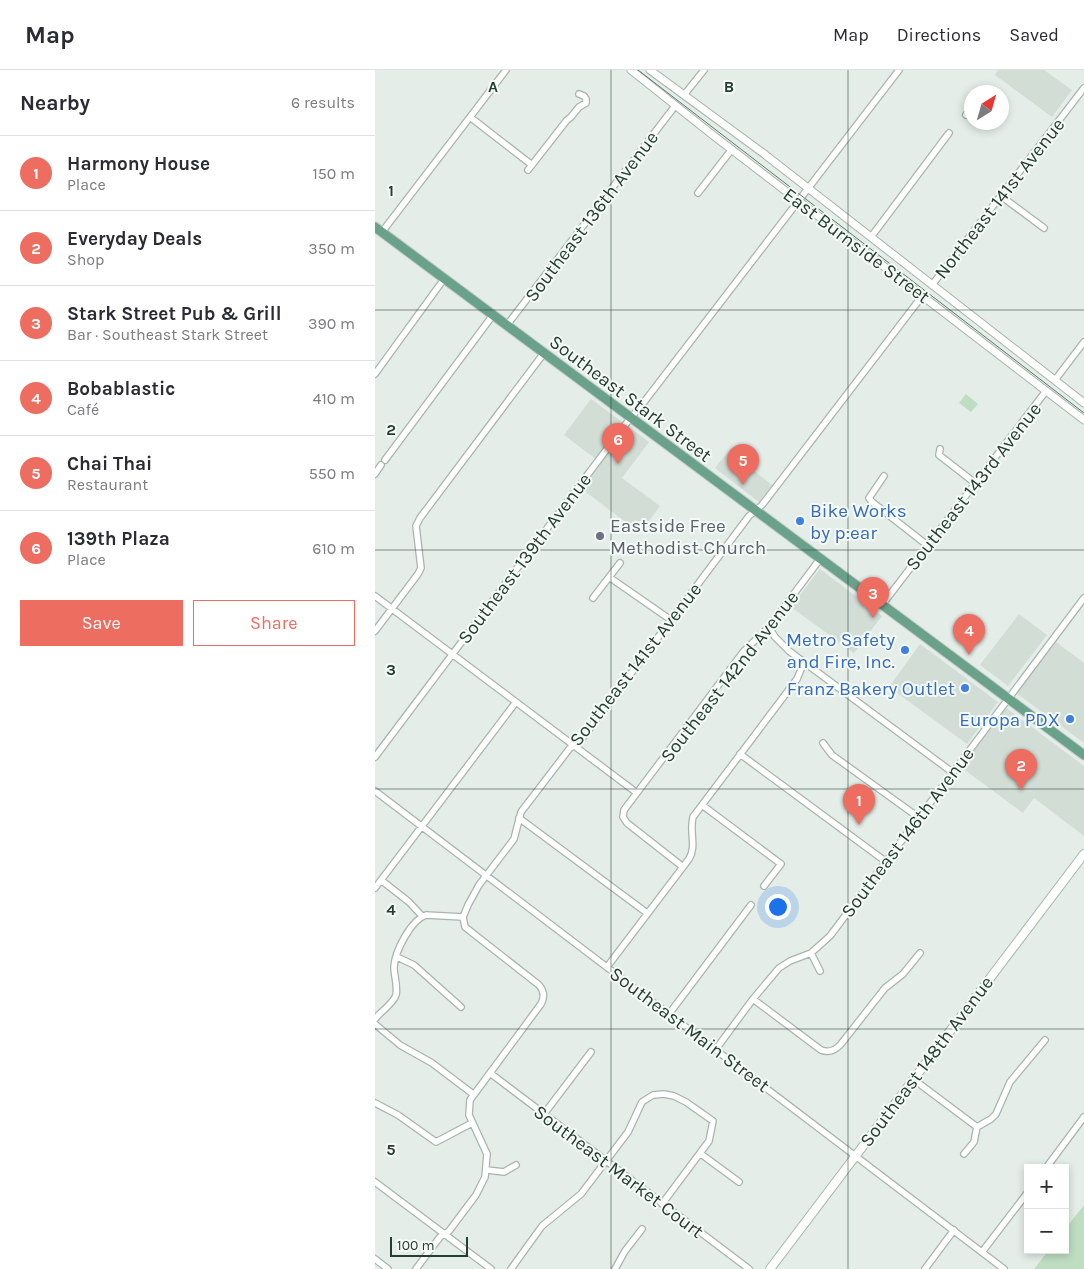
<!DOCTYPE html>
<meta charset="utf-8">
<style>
:root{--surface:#fff;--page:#f7f7f7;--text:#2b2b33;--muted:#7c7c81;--line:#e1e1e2;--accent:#ee6d61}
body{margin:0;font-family:Karla,sans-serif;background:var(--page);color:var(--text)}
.controls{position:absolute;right:15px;bottom:15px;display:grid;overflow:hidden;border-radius:0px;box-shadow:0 2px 8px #0003}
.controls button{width:45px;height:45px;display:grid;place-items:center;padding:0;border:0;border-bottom:1px solid var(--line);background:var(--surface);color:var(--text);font:25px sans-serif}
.compass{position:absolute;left:589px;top:15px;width:45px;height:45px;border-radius:50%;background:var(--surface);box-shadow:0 2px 8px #0003;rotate:37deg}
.scale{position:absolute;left:15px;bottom:12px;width:78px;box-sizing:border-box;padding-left:5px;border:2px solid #243e33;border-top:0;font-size:14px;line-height:18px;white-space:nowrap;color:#243e33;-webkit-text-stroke:4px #f5faf6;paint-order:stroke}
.you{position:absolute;left:402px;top:836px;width:18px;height:18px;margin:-12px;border:4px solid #fff;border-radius:50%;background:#1a73e8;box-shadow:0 0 0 8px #1a73e833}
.badge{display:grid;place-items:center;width:32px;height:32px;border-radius:50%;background:var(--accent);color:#fff;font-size:16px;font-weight:700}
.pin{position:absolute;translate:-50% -41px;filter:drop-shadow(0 1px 2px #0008)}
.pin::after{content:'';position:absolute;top:26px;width:18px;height:15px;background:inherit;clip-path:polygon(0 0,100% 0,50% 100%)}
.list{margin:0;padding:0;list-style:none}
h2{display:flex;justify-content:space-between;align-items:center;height:65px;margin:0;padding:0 20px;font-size:21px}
h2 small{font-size:16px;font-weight:400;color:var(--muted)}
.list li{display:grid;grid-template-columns:32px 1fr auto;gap:15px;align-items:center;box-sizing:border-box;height:75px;padding:0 20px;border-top:1px solid var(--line)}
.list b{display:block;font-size:19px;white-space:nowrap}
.list p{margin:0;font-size:16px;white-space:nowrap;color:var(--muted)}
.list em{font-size:16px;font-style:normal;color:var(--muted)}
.actions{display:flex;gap:10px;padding:15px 20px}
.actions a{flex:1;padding:11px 0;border:1px solid var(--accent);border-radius:0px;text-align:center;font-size:18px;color:var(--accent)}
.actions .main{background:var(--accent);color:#fff}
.map{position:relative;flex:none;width:709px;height:1199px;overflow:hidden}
header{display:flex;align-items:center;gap:30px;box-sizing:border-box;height:70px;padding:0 25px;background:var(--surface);border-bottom:1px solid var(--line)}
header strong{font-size:24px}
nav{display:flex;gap:28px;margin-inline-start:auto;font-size:18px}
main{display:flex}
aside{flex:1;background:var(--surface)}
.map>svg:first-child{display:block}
.built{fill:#d2ddd6}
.green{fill:#beddc1}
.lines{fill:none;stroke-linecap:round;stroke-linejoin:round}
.minor-casing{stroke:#a7b5ae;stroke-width:8}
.tertiary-casing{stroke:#a7b5ae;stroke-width:9}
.secondary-casing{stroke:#a3b9ad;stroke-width:10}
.primary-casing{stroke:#c2c9c6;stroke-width:11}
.minor{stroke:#fff;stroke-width:5.5}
.tertiary{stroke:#fff;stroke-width:7}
.secondary{stroke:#fff;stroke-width:8}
.primary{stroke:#6aa18a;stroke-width:9}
.tram{stroke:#5f7a6e;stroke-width:1}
.grid{fill:none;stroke:#243e33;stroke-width:1;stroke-opacity:0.55}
.shop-dot{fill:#3f7fe0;stroke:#f5faf6;stroke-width:2}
.worship-dot{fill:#6b7280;stroke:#f5faf6;stroke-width:2}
.labels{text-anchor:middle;stroke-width:4;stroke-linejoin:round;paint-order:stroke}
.street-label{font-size:19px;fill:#243e33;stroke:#f5faf6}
.shop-label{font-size:19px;fill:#366cbe;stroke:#f5faf6;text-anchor:end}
.worship-label{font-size:19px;fill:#5b616d;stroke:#f5faf6;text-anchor:start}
.grid-label{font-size:16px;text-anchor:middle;font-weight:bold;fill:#243e33;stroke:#f5faf6;stroke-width:4;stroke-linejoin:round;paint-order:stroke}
</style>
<header>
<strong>Map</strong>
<nav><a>Map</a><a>Directions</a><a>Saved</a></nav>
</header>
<main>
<aside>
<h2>Nearby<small>6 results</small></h2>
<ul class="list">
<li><span class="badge">1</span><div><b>Harmony House</b><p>Place</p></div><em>150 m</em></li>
<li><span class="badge">2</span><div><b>Everyday Deals</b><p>Shop</p></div><em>350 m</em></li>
<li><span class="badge">3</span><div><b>Stark Street Pub &amp; Grill</b><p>Bar · Southeast Stark Street</p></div><em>390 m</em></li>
<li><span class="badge">4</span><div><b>Bobablastic</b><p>Café</p></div><em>410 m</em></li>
<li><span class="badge">5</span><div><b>Chai Thai</b><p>Restaurant</p></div><em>550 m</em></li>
<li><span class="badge">6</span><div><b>139th Plaza</b><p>Place</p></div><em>610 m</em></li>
</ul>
<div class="actions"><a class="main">Save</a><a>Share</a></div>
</aside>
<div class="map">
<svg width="709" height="1199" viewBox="0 0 709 1199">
<rect width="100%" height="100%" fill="#e4ede8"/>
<path class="built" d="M623 0H669L697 20 677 47 620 5Z
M216 329 274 372 247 408 285 436 265 463 207 419 226 393 189 365Z
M356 378 370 388 369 391 379 398 378 400 397 415 384 432 340 398Z
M445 499 507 546 479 583 416 537Z
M644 544 672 565 633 616 605 595Z
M681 572 709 593V673L641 623Z
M545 574 623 632 592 674 514 617Z
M630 637 709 696V766L659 728 648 743 587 698Z"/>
<path class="green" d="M591 324 603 334 596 342 584 333Z
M709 1135V1199H659L674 1180H690V1159Z"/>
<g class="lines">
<g class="minor-casing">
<path id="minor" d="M309 25 329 0
M591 45 594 41
M95 47 157 95
M153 100 192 50 196 47 204 37 211 33V29L209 26 204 24
M323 123 357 79
M626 126 669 158
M7 162 131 0
M496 167 574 63
M557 215 709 18
M132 255 300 36
M0 304 69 209
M680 310 709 272
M565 379 564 385 600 413
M10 390 118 245
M0 404 6 395
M509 406 494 428 497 432 552 475
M234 507 296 550
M0 526 262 723
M218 528 245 493
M507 535 671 321
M394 557 400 567 414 581 577 702
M0 561 43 504 46 498 41 456 45 448 169 283
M448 673 457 685 543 747
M365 684 510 791
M0 687 250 355 269 332 524 0
M0 721 629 1199
M327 735 406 794 389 816
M144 748 272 843
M308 797 252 753 248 747 249 740 369 581 394 557 445 489
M6 810 34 832 47 846
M0 818 141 632
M436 883 445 901
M22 887 39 895 86 937
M232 897 314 789C322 776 314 762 318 747L422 609 429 592
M378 929 446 980C454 983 460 981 466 974L510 918 528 904 545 883
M294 944 376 835
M0 949C6 941 18 934 21 925 23 916 19 906 19 897 20 881 36 850 51 845L88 847
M0 954 25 975 57 993 98 1024
M341 979 378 929 404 898 415 891 436 883 455 866 709 528
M115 1003 374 1199
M538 1009 602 1057
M0 1033 23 1045 61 1072 97 1053
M169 1044 216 982
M602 1057 616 1049 621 1044 635 1012 670 970
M326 1084 364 1112
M589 1084 599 1072 602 1057
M671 1098 709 1047
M112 1100 129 1102 141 1095
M0 1112 116 1199
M607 1182 653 1122
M0 1189 13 1199
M41 1199 65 1167 74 1161 101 1125 110 1107 112 1084 94 1045 95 1030 166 934C170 927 169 921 164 915L90 857 88 847 93 835 104 815 139 769 146 742 195 678 203 674 374 446 387 435 548 225
M136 1199 167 1156 206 1124 253 1062 267 1032 278 1025 289 1024 299 1026 311 1032 338 1051 334 1071 287 1134
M240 1199 250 1181 267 1159
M550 1199 579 1160"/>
</g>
<g class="tertiary-casing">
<path id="tertiary" d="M256 0 339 66 709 350
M275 0 388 83 709 333"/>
</g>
<g class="secondary-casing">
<path id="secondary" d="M395 1199 709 784"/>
</g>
<g class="primary-casing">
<path id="primary" d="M0 157 709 685"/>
</g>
<use href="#minor" class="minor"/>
<use href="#tertiary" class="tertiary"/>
<use href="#secondary" class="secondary"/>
<use href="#primary" class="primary"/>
<path class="tram" d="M263 0 709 343"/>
</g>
<path class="grid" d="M236 0V1199M473 0V1199M0 240H709M0 480H709M0 719H709M0 959H709"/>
<g class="shop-dot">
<circle cx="425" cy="451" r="5"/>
<circle cx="530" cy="580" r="5"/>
<circle cx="590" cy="618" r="5"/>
<circle cx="695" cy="649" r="5"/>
</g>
<circle class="worship-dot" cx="225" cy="466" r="5"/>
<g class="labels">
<g class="street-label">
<text transform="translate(624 128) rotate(-52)" y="7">Northeast 141st Avenue</text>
<text transform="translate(216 146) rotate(-53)" y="7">Southeast 136th Avenue</text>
<text transform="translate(482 175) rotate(37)" y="7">East Burnside Street</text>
<text transform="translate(256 328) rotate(37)" y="7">Southeast Stark Street</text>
<text transform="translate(598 416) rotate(-52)" y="7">Southeast 143rd Avenue</text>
<text transform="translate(149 488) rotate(-53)" y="7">Southeast 139th Avenue</text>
<text transform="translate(260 594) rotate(-52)" y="7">Southeast 141st Avenue</text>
<text transform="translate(354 606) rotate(-52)" y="7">Southeast 142nd Avenue</text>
<text transform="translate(532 762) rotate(-53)" y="7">Southeast 146th Avenue</text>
<text transform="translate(315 959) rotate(37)" y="7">Southeast Main Street</text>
<text transform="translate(551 991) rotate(-53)" y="7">Southeast 148th Avenue</text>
<text transform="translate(244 1101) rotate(37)" y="7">Southeast Market Court</text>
</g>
<g class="shop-label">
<text x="435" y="447" text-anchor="start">Bike Works<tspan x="435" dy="22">by p:ear</tspan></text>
<text x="520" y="576">Metro Safety<tspan x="520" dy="22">and Fire, Inc.</tspan></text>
<text x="580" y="625">Franz Bakery Outlet</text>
<text x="685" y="656">Europa PDX</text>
</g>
<g class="worship-label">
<text x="235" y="462">Eastside Free<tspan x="235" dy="22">Methodist Church</tspan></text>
</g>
</g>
<g class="grid-label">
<text x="118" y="22">A</text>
<text x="354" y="22">B</text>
<text x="16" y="126">1</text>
<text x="16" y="365">2</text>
<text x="16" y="605">3</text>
<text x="16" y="845">4</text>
<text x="16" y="1085">5</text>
</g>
</svg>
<div class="controls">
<button>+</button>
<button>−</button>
</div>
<svg class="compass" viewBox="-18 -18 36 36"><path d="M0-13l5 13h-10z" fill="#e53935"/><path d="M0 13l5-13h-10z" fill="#7c7c81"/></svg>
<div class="scale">100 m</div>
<div class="you"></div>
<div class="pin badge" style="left:484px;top:755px">1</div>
<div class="pin badge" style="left:646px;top:720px">2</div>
<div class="pin badge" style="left:498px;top:548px">3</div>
<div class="pin badge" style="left:594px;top:585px">4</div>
<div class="pin badge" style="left:368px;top:415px">5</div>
<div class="pin badge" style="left:243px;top:394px">6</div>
</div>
</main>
